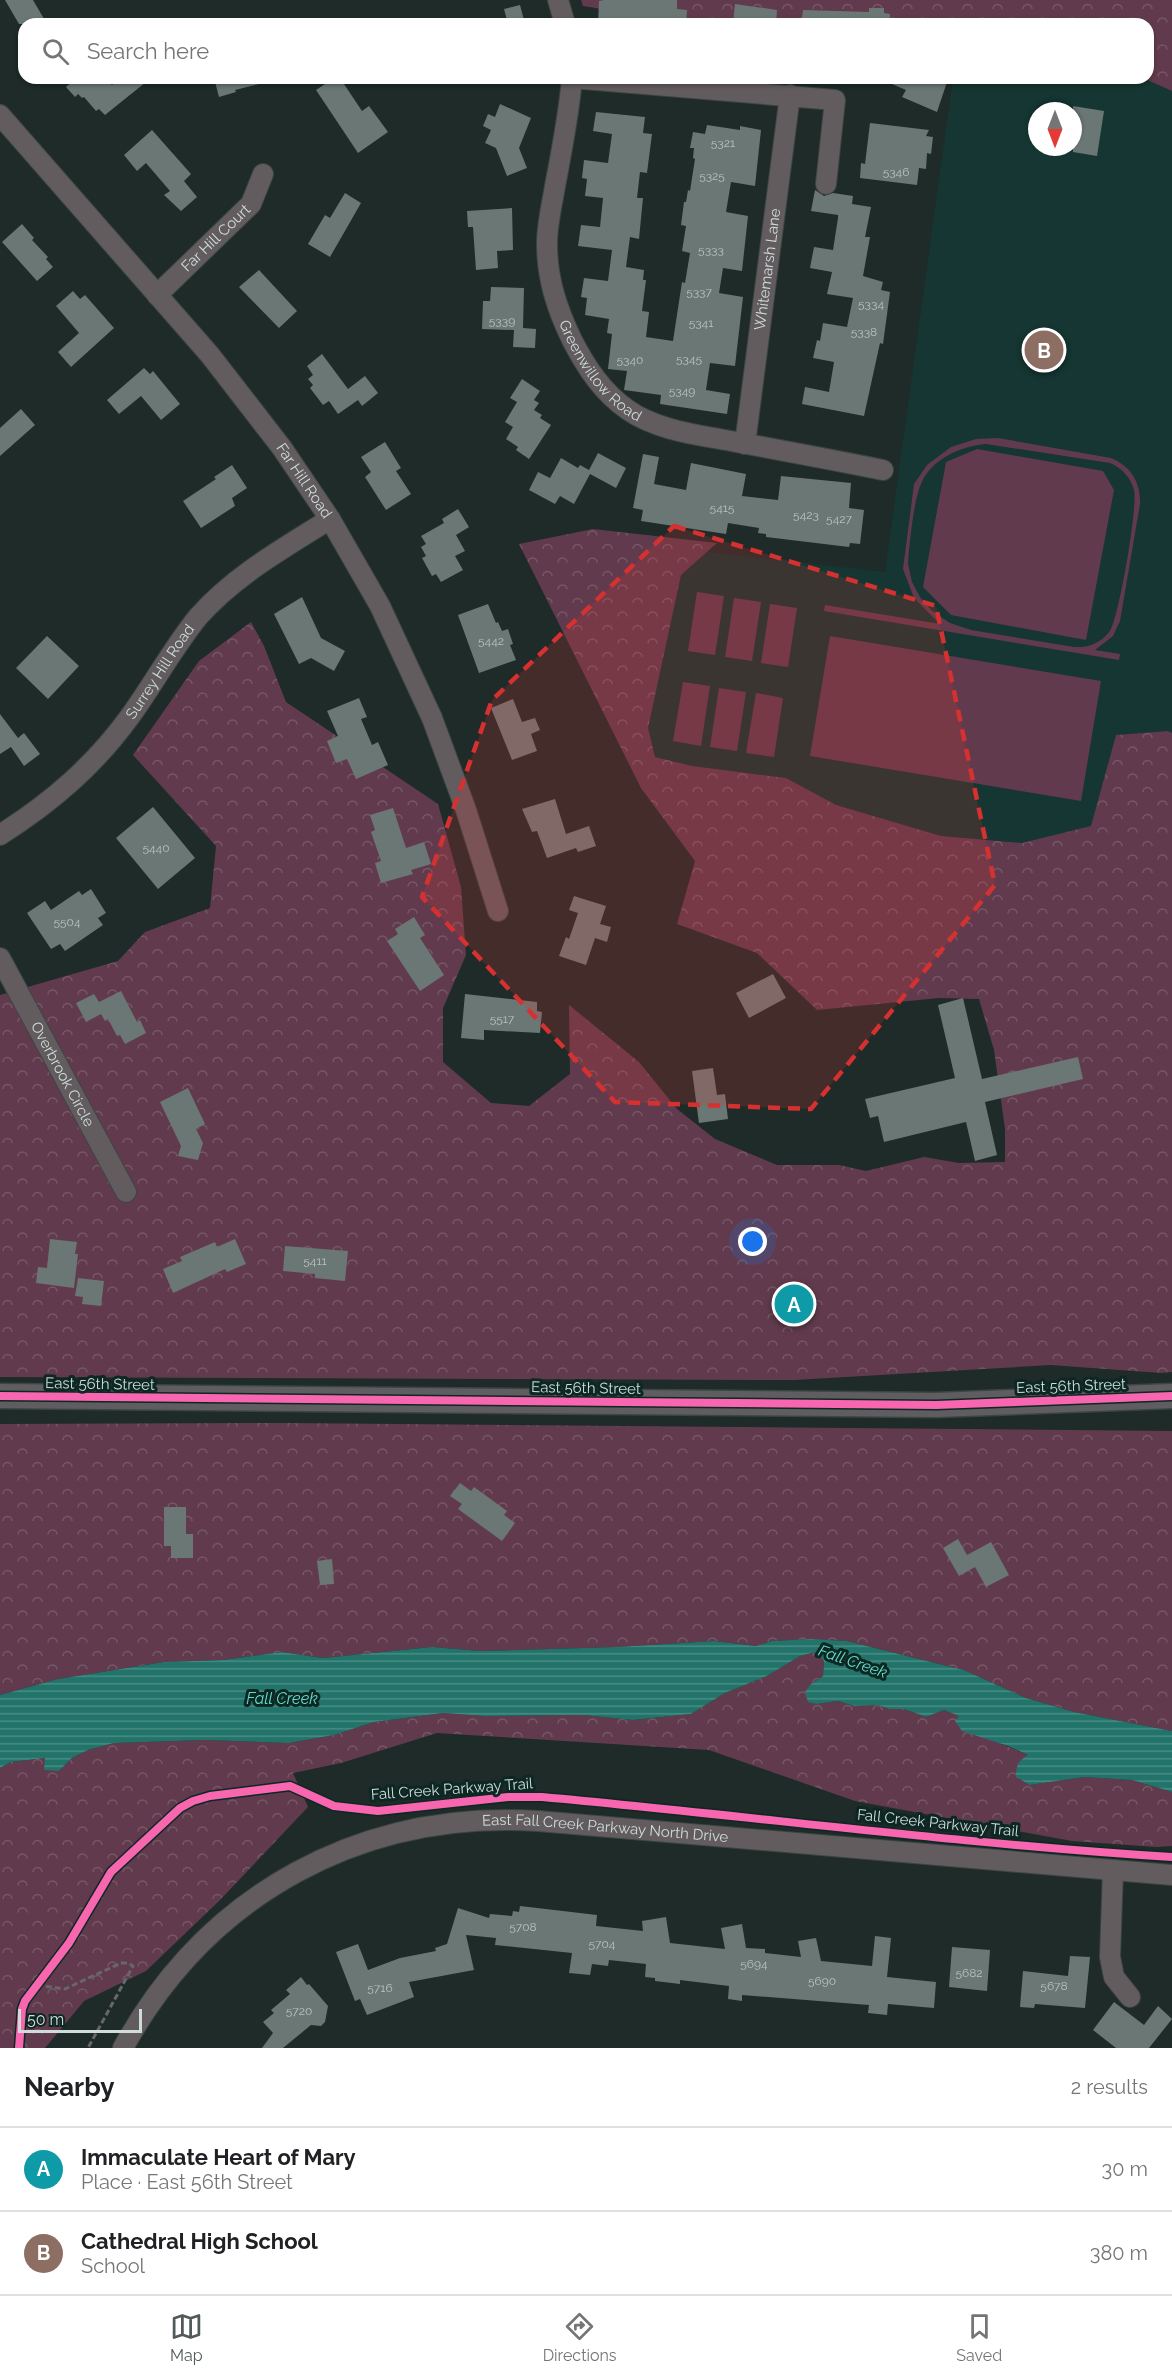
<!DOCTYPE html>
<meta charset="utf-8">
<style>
:root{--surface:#fff;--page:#f6f6f6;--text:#202124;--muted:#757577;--line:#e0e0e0;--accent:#52595a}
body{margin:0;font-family:Raleway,sans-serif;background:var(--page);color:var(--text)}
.compass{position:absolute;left:1028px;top:102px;width:54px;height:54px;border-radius:50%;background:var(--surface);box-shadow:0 2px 4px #0004;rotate:180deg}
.scale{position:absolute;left:18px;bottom:15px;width:124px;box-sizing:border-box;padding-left:6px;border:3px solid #cedcda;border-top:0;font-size:16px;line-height:21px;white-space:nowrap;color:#cedcda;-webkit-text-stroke:4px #0d2723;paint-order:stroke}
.you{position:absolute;left:753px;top:1242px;width:21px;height:21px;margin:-15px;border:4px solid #fff;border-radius:50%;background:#1a73e8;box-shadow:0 0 0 9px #1a73e833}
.badge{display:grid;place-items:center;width:39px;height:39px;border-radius:50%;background:var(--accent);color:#fff;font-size:20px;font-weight:700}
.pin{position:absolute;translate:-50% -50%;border:3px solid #fff;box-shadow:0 2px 6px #0006}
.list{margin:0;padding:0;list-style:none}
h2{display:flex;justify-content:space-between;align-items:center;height:78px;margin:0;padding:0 24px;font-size:26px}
h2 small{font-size:20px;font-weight:400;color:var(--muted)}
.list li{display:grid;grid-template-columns:39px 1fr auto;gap:18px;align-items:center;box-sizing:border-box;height:84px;padding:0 24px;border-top:2px solid var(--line)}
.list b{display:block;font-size:22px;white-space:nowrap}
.list p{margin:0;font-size:20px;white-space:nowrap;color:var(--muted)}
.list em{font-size:20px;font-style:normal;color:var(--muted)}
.icon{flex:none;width:33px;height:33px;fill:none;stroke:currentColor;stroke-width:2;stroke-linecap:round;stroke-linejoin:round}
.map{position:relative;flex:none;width:1172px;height:2048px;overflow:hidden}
.search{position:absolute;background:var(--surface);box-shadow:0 2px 4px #0004;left:18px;right:18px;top:18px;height:66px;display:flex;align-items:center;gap:15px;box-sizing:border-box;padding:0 21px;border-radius:18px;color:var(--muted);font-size:22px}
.sheet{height:246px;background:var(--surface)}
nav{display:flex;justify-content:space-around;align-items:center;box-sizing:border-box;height:84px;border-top:2px solid var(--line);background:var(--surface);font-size:16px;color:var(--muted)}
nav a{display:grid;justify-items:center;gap:3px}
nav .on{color:var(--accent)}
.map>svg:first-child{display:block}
.built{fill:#153632;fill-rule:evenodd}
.forest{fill:url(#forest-crowns)}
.pitch{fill:#613b4d;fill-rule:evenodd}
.water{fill:url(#water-rules)}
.building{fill:#6b7775}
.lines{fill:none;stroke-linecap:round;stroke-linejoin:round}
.minor-casing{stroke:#3b4644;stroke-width:22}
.major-casing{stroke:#3b4644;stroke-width:27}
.path{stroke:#676668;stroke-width:3;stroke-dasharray:6 3;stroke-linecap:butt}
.minor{stroke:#635c5f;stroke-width:20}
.major{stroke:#5f5d60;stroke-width:24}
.cycleway-casing{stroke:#0d2723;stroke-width:11}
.cycleway{stroke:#f766af;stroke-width:8}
.marked{fill:#d63131;fill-opacity:0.2;stroke:#d63131;stroke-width:4.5;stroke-dasharray:12 8;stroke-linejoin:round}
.labels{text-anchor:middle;stroke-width:6;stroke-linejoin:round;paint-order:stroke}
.number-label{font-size:12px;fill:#b5c3c1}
.street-label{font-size:15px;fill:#cedcda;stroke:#0d2723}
.water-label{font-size:16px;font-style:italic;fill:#61dccc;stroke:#0d2723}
</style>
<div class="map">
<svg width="1172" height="2048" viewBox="0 0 1172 2048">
<defs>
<pattern id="forest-crowns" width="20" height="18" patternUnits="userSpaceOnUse" patternTransform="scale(1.5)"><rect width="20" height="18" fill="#613b4d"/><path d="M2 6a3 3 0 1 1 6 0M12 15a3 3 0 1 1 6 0" fill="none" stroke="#765766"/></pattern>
<pattern id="water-rules" width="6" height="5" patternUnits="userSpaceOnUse" patternTransform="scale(1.5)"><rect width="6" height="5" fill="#22736a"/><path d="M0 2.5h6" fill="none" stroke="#4b8d86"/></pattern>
</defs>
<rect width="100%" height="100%" fill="#1e2b29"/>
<path class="built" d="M953 78H1143L1172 91V733L1168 731 1116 735 1091 827 1022 843 941 836 836 805 786 778 692 766 655 757 648 728 681 575 708 552 885 572ZM1037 111H1073V147H1037Z"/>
<path class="forest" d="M581 0H1172V91L1143 78H1148V24H695L583 6Z
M593 529 717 543 681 575 648 728 655 757 692 766 786 778 836 805 941 836 1022 843 1091 826 1116 735 1168 731 1172 733V1372L1161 1373 1051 1365 794 1380 0 1377V995L118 961 145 932 210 908 216 846 133 755 199 661 251 622 264 646 286 702 438 804 461 887 466 955 443 1008V1062L491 1103 529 1106 570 1074 569 1005 639 1062 677 1109 715 1139 777 1165H839L866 1171 924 1157 959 1163 1005 1162V1129L994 1050 979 999 939 998 817 1010 757 953 677 924 695 861 641 788 519 544Z
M283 1423 1172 1431V1731L1074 1712 1026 1698 964 1670 935 1663 847 1641 811 1639 772 1641 757 1646 714 1641 617 1647 481 1651 432 1647 323 1658 282 1652 223 1660 164 1662 58 1679 0 1695V1424Z
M816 1652 824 1660 823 1676 811 1684 817 1704 838 1701 854 1706 878 1705 889 1709H904L926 1717 944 1710 960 1716 987 1738 1028 1755 1030 1785 1084 1777 1132 1780 1172 1792V1846L1157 1847 1072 1841 855 1801 709 1750 437 1733 341 1763 293 1773 308 1807 220 1900 146 1971 84 2001 45 2048H0V1768L11 1762 46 1758 59 1771 72 1758 88 1750 114 1743 205 1740 289 1743 334 1735 374 1722 443 1713 484 1716 583 1715 633 1720 691 1714 725 1693 767 1676 800 1656Z"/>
<path class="pitch" d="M998 438 1111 458C1131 466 1141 483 1140 504L1120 621 1113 636 1095 650 1120 654 1119 660 824 611 825 605 940 624 914 598 903 569 914 484 927 465 951 447 976 439ZM986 444 1110 463C1122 468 1131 478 1134 490 1138 507 1119 617 1110 631 1101 643 1088 648 1074 647L971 630 950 623 932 611 920 597 912 582 908 564C909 546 914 499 921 484 931 459 961 446 986 444Z
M977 449 1103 471 1114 490 1086 640 951 615 923 587 946 462Z
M697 592 724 596 715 655 688 651Z
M734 598 761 602 752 661 725 657Z
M770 604 797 608 788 667 761 663Z
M830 636 1101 681 1081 801 810 756Z
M683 682 710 686 701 746 673 741Z
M719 688 746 692 737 751 710 747Z
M756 693 783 698 774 757 746 753Z"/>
<path class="water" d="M811 1639 847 1641 935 1663 964 1670 1026 1698 1074 1712 1172 1731V1792L1132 1780 1084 1777 1030 1785 1016 1777C1016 1764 1018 1762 1028 1755L1008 1746 962 1731 955 1721 959 1716 944 1710 926 1717 904 1709H889L878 1705 854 1706 838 1701 817 1704 808 1702 805 1692 811 1684 823 1676 824 1661 816 1652 800 1656 767 1676 725 1693 691 1714 633 1720 583 1715 484 1716 443 1713 374 1722 334 1735 289 1743 205 1740 114 1743 88 1750 72 1758 59 1771 44 1770 45 1758 11 1762 0 1768V1695L58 1679 164 1662 223 1660 282 1652 323 1658 432 1647 481 1651 617 1647 714 1641 756 1646 772 1641Z"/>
<path class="building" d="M5 0H33L47 24H19Z
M604 0H677V9L687 10 686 24H598L599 1Z
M735 4 777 10 776 24H733Z
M520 5 525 24H508L504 9Z
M869 8H884V13L890 14V24H801L803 10 869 12Z
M76 78H105L112 85 120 78H151L105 115 99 109 96 111 84 97 82 98 78 94 75 97 66 87Z
M214 78H263V83L235 90 236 92 219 97Z
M334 78H340L362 111 369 106 388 132 358 153 316 90Z
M878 78H939L947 82 937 112 902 97 906 90Z
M500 104 531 118 519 148 527 168 507 176 496 148 485 143 491 130 483 126 488 114 495 117Z
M1073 106 1104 111 1097 156 1073 152Z
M596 112 645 117 643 133 652 134 647 173 640 172 637 198H643L639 239 630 237 626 267 644 270 643 280H646L642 311 649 312 646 337 673 341 682 282 685 283 690 253 682 251 686 226 681 225 684 202H686L688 190 690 191 695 159 693 158 694 148H690L693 132 705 134 707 125 740 130V126L761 130 755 186 731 182 726 212 748 216 742 271 723 268 719 293 743 297 735 366 710 363 706 390 730 394 727 414 660 404 661 395 624 390 627 371 608 369 612 334 607 333 609 319 585 315 587 298 581 297 584 278 608 281 612 250 578 246 581 225 600 227 603 198 585 196 587 179 582 178 584 160 608 163 612 134 593 131Z
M870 123 929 130 926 136 933 137 931 154 927 153 926 169 919 168 917 185 860 178 861 163 865 164Z
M152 130 191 174 184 181 197 197 181 211 164 195 170 191 146 163 137 171 124 155Z
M815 190 824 196 833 193 853 196 852 204 871 207 865 237H870L863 276 883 282 881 290 890 292 883 344 880 343 864 416 802 404 805 387 829 392 834 362 813 358 817 340 820 341 823 323 847 327 853 298 827 294 832 272 810 268 814 247 833 250 838 218V215L811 211Z
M345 193 361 203 330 257 308 244 325 215 330 218Z
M512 208 513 250 497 251 498 268 476 270 473 227H468L467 211Z
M22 224 34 238 32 240 48 257 46 259 53 267 37 281 2 242Z
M259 270 297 311 279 328 239 287Z
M491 287 524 288 523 328 536 329 535 348 513 347 514 330 482 329 483 301H490Z
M73 291 80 299 85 295 114 328 71 367 58 352 79 333 56 306Z
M322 354 348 389 365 376 378 393 362 406 358 400 338 414 329 401 323 405 310 388 313 385 308 379 313 375 307 366Z
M144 368 150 374 153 371 180 404 161 420 141 396 119 414 107 400Z
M522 379 540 391 534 400 539 403 534 410 542 415 540 418 551 425 529 459 516 450 518 447 506 439 513 427 505 422 517 402 510 398Z
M21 409 35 425 0 456V428Z
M385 442 401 468 396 471 411 494 386 510 365 477 371 472 361 457Z
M598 453 626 468 616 488 590 474 574 504 560 496 555 504 529 490 538 472 550 478 561 458 578 468 580 465 589 470Z
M643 454 659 457 654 484 686 490 691 463 746 474 742 496 778 500 781 476 851 483 849 508 864 510 860 544 850 543 849 547 766 537V534L758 533 759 528 728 523 726 534 641 521 643 510 633 508Z
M232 465 247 488 232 498 235 506 201 528 183 501 216 479 214 477Z
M458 509 469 527 456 535 465 551 455 556 463 570 441 582 436 574 432 576 422 558 426 556 421 547 426 544 421 536 444 523 442 519Z
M302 597 321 638 345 651 334 671 311 658 299 664 274 614Z
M488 604 496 623 498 622 502 631 508 629 513 644 510 645 516 660 479 673 458 615Z
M47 636 79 666 48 699 16 668Z
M359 698 367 717 361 719 372 745 378 742 388 765 356 779 347 759 336 763 327 741 338 736 327 711Z
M513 699 522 722 535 718 540 730 531 734 537 751 512 760 491 708Z
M0 714 18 738 24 733 40 754 24 766 11 747 0 754Z
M555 799 566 834 589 826 596 846 578 852 576 848 547 858 537 831 532 832 522 809Z
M153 807 195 858 158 889 116 838Z
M393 808 406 848 424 842 431 864 411 870 413 874 381 883 375 863 381 861 371 832 375 830 370 815Z
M91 889 106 913 98 918 103 925 65 951 60 944 51 949 27 913 45 901 51 910 79 891 82 895Z
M574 896 606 906 600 924 611 927 607 942 595 938 586 965 559 956 566 937 569 939 578 913 569 910Z
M414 917 425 935 420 938 444 975 420 991 387 941 398 934 395 929Z
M773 974 786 998 749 1018 736 993Z
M121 991 137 1022 140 1020 146 1033 125 1044 120 1035 117 1036 108 1019 105 1021 101 1014 86 1022 76 1003 94 994 99 1002Z
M465 994 537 1002V1011L542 1012 540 1033 484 1030V1040L461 1038Z
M963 998 982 1079 1078 1057 1083 1079 985 1102 997 1155 975 1161 966 1122 884 1142 878 1116 870 1118 865 1099 955 1078 938 1005Z
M713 1068 717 1095 725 1094 728 1119 699 1123 692 1071Z
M188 1088 205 1124 196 1129 203 1143 198 1160 178 1156 181 1146 160 1102Z
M50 1239 77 1242 75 1254H78L74 1288 36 1283 38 1267 47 1268Z
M235 1239 246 1264 227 1272 225 1269 173 1293 163 1269 182 1261 180 1257 215 1242 217 1247Z
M285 1246 348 1251 345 1281 315 1278V1274L283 1271Z
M78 1278 104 1281 101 1306 82 1304 83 1297 75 1296Z
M460 1483 471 1491 474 1487 507 1511 504 1515 515 1523 502 1541 458 1509 462 1504 450 1496Z
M164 1507H186V1534H193V1558H171V1546H164Z
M958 1539 967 1555 991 1542 1009 1575 986 1587 975 1567 959 1576 943 1548Z
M332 1559 334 1584 320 1585 317 1561Z
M520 1906 597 1915 596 1926 643 1931 642 1921 666 1917 670 1943 725 1949 721 1928 742 1924 746 1948 765 1949V1953L801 1957 798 1941 816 1938 821 1961 872 1966 875 1936 891 1938 887 1977 936 1982 934 2008 888 2004 887 2015 868 2013 869 2005 742 1995V2001L728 1999 729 1986 680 1980V1984L655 1981V1978L645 1977 646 1964 609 1960 608 1966 592 1964 590 1975 569 1973 572 1953 495 1945 496 1938 466 1935 474 1970 409 1982 414 1997 367 2015 360 1999 355 2001 336 1952 358 1944 368 1970 400 1958 436 1951 435 1948 447 1944 458 1908 489 1918 490 1914 512 1916 513 1911 519 1912Z
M952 1947 990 1950 987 1991 949 1987Z
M1070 1956 1090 1957 1085 2008 1035 2004 1034 2008 1020 2007 1023 1971 1068 1976Z
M301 1977 307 1985 309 1984 328 2006 325 2022 321 2026 311 2025 283 2048H262L273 2033 263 2022 274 2013 271 2010 290 1994 286 1990Z
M1114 2002 1144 2025 1158 2006 1172 2019 1149 2048H1116L1093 2030Z"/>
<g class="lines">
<g class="minor-casing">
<g id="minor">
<path d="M558 0 565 24"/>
<path id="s1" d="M572 78C569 114 562 150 555 186 552 205 547 224 547 244 547 279 557 309 572 340 586 367 602 392 628 410 658 431 701 435 736 442 785 451 834 460 883 470"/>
<path d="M572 78 835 100 826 184"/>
<path id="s2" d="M0 115 210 355 282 448 330 519 380 606 432 718 466 810 498 911"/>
<path id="s3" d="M157 295 251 204 263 174"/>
<path id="s4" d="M745 444 790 95"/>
<path id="s5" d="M0 835C52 802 95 765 131 715 154 683 173 648 198 617 235 575 284 548 330 519"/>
<path id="s6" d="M0 958 126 1192"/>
<path d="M1113 1870 1110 1957 1114 1977 1130 1997"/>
<path id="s7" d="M123 2048C208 1893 362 1810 538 1821L1172 1875"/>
</g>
</g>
<g class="major-casing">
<path id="major" d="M0 1396 936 1405 1172 1396"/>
</g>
<path class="path" d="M37 1985 65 1989 121 1963H128L133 1966 88 2048"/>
<use href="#minor" class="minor"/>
<use href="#major" class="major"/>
<g class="cycleway-casing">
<path id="cycleway" d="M0 1396 936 1405 1172 1396
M19 2048 22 2009 25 2001 69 1943 111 1872 180 1808 193 1801 210 1796 290 1786 334 1806 378 1811 508 1797H542C752 1816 961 1844 1172 1857"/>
</g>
<use href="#cycleway" class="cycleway"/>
</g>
<path class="marked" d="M674 526 936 606 995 885 811 1109 615 1102 422 897 492 700Z"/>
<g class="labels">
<g class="number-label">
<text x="723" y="147">5321</text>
<text x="896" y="176">5346</text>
<text x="712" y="180">5325</text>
<text x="711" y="254">5333</text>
<text x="699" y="296">5337</text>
<text x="871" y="308">5334</text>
<text x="502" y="325">5339</text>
<text x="701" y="327">5341</text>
<text x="864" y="336">5338</text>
<text x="689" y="363">5345</text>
<text x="630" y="364">5340</text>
<text x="682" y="395">5349</text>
<text x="722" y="512">5415</text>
<text x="806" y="519">5423</text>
<text x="839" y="523">5427</text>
<text x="491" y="645">5442</text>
<text x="156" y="852">5440</text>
<text x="67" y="926">5504</text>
<text x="502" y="1023">5517</text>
<text x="315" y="1265">5411</text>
<text x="523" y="1931">5708</text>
<text x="602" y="1948">5704</text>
<text x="754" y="1968">5694</text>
<text x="969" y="1977">5682</text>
<text x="822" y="1985">5690</text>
<text x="1054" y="1990">5678</text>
<text x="380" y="1992">5716</text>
<text x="299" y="2015">5720</text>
</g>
<g class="street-label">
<text dy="5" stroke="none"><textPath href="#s3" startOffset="82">Far Hill Court</textPath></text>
<text dy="5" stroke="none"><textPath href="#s4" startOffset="176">Whitemarsh Lane</textPath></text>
<text dy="5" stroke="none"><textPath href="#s1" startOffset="310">Greenwillow Road</textPath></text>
<text dy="5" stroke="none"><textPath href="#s2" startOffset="476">Far Hill Road</textPath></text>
<text dy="5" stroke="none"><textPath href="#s5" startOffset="231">Surrey Hill Road</textPath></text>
<text dy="5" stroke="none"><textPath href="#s6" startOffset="132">Overbrook Circle</textPath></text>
<text transform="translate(100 1384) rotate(1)" y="5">East 56th Street</text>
<text transform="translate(1071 1386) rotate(-2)" y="5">East 56th Street</text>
<text transform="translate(586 1388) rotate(1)" y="5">East 56th Street</text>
<text transform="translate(452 1789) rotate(-4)" y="5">Fall Creek Parkway Trail</text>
<text transform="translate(938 1823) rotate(6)" y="5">Fall Creek Parkway Trail</text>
<text dy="5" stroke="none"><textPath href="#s7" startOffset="568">East Fall Creek Parkway North Drive</textPath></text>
</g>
<g class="water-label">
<text transform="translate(853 1661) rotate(19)" y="6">Fall Creek</text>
<text x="282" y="1704">Fall Creek</text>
</g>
</g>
</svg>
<svg class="compass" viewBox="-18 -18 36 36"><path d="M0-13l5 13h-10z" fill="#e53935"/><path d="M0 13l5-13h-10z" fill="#757577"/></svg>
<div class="scale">50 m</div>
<div class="you"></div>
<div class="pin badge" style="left:794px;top:1304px;background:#0f9aa8">A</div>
<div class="pin badge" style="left:1044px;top:350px;background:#8d6e63">B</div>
<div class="search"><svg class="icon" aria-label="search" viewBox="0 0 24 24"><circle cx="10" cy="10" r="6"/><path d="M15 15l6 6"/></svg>Search here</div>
</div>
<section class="sheet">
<h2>Nearby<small>2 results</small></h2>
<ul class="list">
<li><span class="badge" style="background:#0f9aa8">A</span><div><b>Immaculate Heart of Mary</b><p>Place · East 56th Street</p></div><em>30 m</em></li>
<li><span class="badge" style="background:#8d6e63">B</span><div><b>Cathedral High School</b><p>School</p></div><em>380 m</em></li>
</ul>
</section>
<nav>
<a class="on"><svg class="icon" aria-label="map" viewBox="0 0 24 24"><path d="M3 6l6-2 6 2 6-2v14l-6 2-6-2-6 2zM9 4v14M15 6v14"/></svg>Map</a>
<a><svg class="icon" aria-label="directions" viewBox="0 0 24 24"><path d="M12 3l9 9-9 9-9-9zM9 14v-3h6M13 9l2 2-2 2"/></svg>Directions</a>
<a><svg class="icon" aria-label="saved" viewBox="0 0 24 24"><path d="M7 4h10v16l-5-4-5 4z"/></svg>Saved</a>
</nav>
